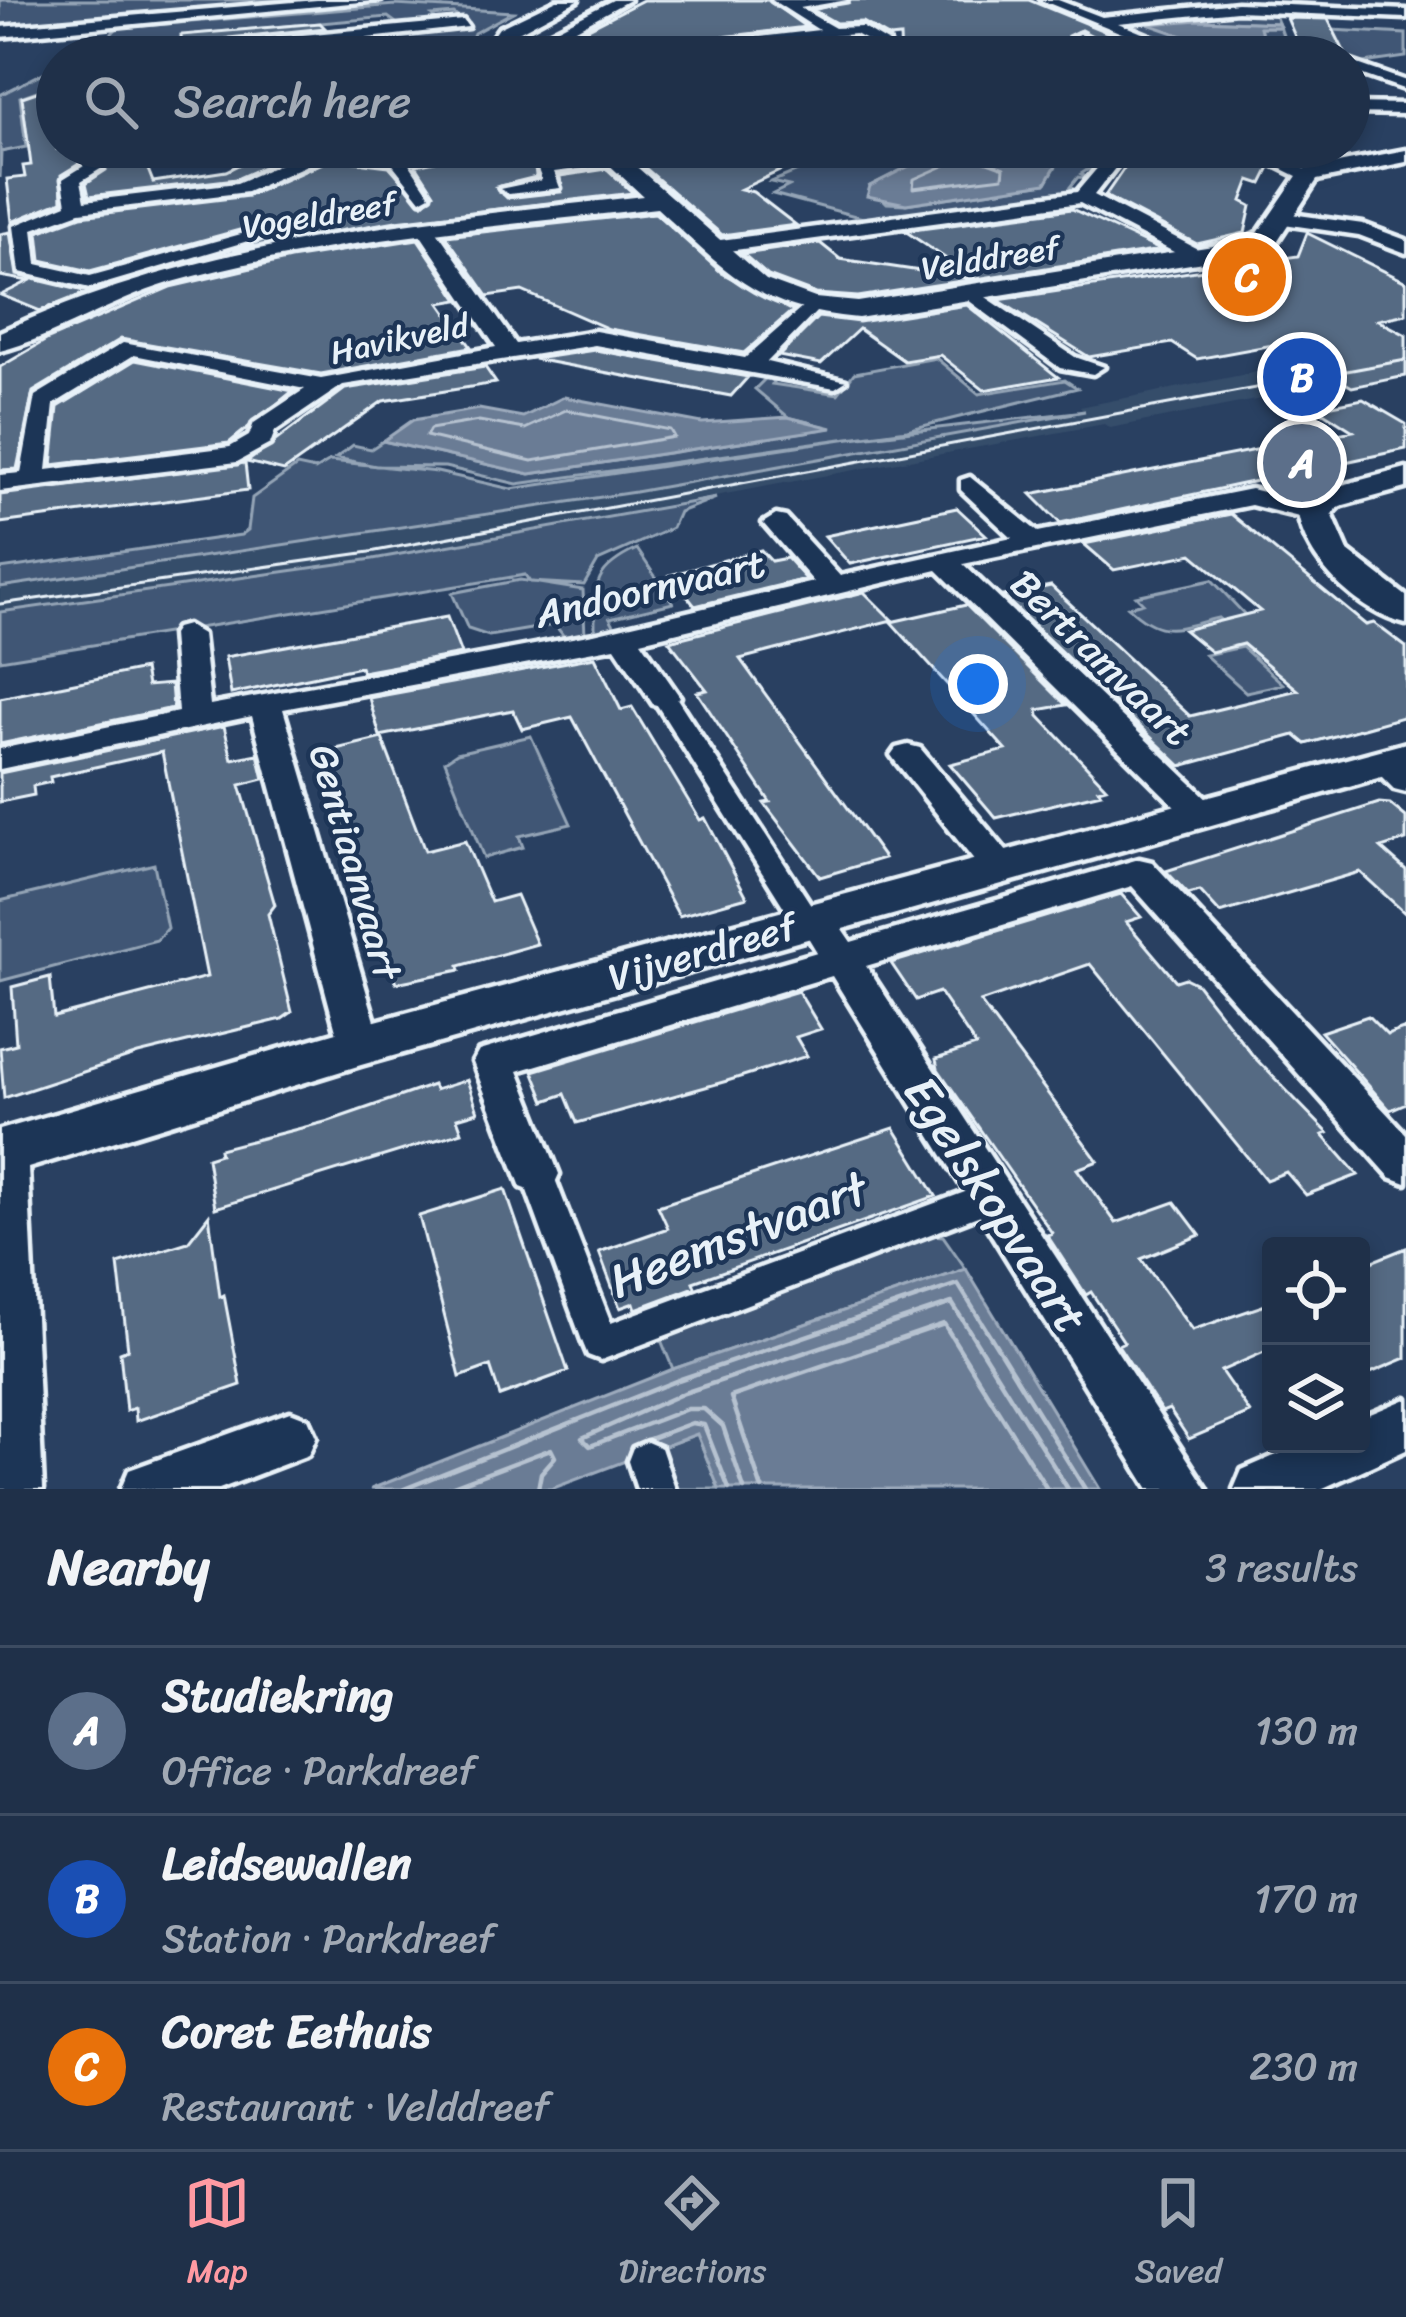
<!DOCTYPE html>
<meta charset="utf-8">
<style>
:root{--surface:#1f3049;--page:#2c3c53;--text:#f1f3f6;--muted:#a1a9b4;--line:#3c4b61;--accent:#ff9aa2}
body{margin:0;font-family:Sriracha,sans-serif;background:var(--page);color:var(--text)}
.controls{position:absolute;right:36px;bottom:36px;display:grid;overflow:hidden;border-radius:12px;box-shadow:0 6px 18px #0003}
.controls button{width:108px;height:108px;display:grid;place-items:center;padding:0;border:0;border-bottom:3px solid var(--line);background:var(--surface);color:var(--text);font:60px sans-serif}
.you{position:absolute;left:978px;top:684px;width:42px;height:42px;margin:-30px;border:9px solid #fff;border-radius:50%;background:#1a73e8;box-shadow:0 0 0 18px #1a73e833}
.badge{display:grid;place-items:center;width:78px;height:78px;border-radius:50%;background:var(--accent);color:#fff;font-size:39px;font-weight:700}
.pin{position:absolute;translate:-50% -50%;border:6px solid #fff;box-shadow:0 3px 12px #0006}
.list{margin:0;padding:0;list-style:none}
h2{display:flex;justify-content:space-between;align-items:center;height:156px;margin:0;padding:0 48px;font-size:51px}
h2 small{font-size:39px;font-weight:400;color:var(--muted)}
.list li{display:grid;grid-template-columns:78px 1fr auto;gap:36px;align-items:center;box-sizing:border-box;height:168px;padding:0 48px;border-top:3px solid var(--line)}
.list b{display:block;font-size:45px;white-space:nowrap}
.list p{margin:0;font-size:39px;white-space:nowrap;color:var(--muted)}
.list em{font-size:39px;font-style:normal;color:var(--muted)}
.icon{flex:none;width:66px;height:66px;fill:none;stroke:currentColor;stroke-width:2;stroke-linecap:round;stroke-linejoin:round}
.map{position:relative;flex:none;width:1406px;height:1489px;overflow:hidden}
.search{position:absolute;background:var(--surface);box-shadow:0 6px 18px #0003;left:36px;right:36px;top:36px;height:132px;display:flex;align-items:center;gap:30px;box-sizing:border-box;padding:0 42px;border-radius:66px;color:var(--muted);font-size:45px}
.sheet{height:660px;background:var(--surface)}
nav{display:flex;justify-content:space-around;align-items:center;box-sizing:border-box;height:168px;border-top:3px solid var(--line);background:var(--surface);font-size:33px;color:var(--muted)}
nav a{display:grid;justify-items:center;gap:6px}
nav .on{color:var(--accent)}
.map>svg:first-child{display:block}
.built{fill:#364d6b}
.green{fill:#415774;stroke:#94a4b6;stroke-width:3;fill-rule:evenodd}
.water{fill:#6b7c95;stroke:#9dabbd;stroke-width:3}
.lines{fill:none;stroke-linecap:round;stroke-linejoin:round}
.shore-far1{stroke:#b6c2d0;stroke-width:3}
.shore{stroke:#b6c2d0;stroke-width:4.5}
.building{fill:#556a83;stroke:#e8f1f8;stroke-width:3}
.pedestrian-casing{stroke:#e8f1f8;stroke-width:9}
.minor-casing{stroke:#e8f1f8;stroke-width:9}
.tertiary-casing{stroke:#e8f1f8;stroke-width:9}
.pedestrian{fill:#1d3557;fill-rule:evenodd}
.minor{fill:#1d3557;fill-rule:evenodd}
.tertiary{fill:#1d3557;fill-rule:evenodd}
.tram{stroke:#e8f1f8;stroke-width:3}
.labels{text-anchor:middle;stroke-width:9;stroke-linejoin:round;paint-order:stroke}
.far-street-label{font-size:33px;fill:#e8f1f8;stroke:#1d3557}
.street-label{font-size:39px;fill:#e8f1f8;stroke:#1d3557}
.near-street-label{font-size:48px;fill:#e8f1f8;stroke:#1d3557}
</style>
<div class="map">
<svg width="1406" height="1489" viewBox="0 0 1406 1489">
<rect width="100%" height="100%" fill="#294061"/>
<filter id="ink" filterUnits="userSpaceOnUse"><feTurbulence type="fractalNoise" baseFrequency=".00833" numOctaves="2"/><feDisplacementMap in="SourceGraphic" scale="24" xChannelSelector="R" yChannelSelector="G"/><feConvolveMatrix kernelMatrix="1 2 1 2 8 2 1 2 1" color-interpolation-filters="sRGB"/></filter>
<g filter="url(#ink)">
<path class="built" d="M1406 344V376L1326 392 1318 388 1110 428 1104 424 373 559 0 612V587L635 492 1083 411 1080 407 1282 367 1278 364Z"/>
<path class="green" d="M0 0H335L0 29Z
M395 5 513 12 474 33 469 46 441 44 449 54 463 57H376L355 52 367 49 356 47 364 44 357 35 467 25 454 14 432 16 440 24 403 28 388 17 196 34 131 57 93 53 117 28Z
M1236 9H1273L1278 23 1199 20 1197 41 1264 42 1260 27H1280L1289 52 1199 55 1116 23Z
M1294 28 1406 34V57L1357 64 1349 57 1304 53Z
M57 66V84L20 97 26 147 1 152 0 178V95Z
M935 147H1083L1104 159 1081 174 1090 179 1078 177 1070 187 1080 193 1007 199 1011 204C982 209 957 207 928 211L926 216 920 212 874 221 773 194 789 186 771 182 819 162ZM966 151 1056 166 1046 183 906 204 887 203 870 186 933 154Z
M936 358 979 394 1065 380 1077 388 907 430 517 484 445 467 376 466 336 458 353 445 371 449 383 441 530 474 830 428 788 417 755 389 769 375 776 376 772 384 838 394 854 373Z
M1085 411 635 492 0 587V569L241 535 248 530 252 498 297 466 315 470 330 461 437 472 511 489 843 439Z
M716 498 679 512 672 528 598 561 584 585 530 582 525 575 0 660V612L373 559Z
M637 549 673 603 610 618 616 629 595 633C595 586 591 570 637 549Z
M520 580 583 590 585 636 565 638 555 625 489 636 468 629 452 593Z
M1212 580 1248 618 1225 624 1218 618C1176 628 1162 639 1128 607L1143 603 1136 596Z
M1242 647 1283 684 1246 692 1205 655Z
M531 736 571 824 519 836 523 847 484 858 445 761 457 753Z
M154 864 167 928 157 940 0 981V901Z
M922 1234 943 1236 966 1269 673 1369 659 1335Z
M697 1434 719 1489H670L656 1449Z"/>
<path class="water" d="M1199 20 1278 23 1280 27H1260L1264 42 1197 41 1148 24Z
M979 151 1056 165 1046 183 906 204 867 196 870 186 933 154Z
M564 397 702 423 788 417 832 428 530 474 383 441 413 420 479 409 523 417Z
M966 1269 1100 1489H719L697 1434 551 1489H371L673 1369Z"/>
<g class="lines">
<path class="shore-far1" d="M960 147 955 161 914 179 913 188 1003 177 1004 168 985 161 981 147
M566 410 670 430 674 437 532 461 426 436 430 429 479 421 525 429Z"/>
<path class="shore" d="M649 1439 692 1423 704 1425 729 1489
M404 1489 678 1380 958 1284 1085 1489
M445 1489 551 1449 555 1457 541 1473 538 1489
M744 1489 723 1426 704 1409H687L590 1446 582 1438 684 1393 952 1303 1068 1489
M762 1489 731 1397 944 1324 1047 1489"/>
</g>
<path class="building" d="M643 0H768L806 27 552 57 550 48Z
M851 0H1029L1165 56 1095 57 1113 47 1081 30 1068 36 1072 43 984 57H901L900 37 890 38 862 22 836 23 813 10Z
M1287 18 1328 19 1347 57 1300 48Z
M320 23 325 28 229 38 182 57 181 35Z
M57 85V149L76 147 79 164 61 175 62 201 12 222 7 179 25 177 23 166 31 165 22 97Z
M139 147 153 182 226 171 250 159 251 147H308L236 179 89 196 86 183 106 170 103 150Z
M500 147H586L589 153 535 160 536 177 496 187 507 198 561 192 560 176 607 169 633 193 396 221 234 250 272 237 258 225 90 271 41 260 38 232 81 216 248 196 332 159 389 166 423 204 434 193 416 165Z
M621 147H787L803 160 741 189 753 192 796 225 722 235Z
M1175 147H1234L1270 168 1262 184 1250 180 1242 201 1251 206 1245 233 1197 244 1105 196 1125 167 1196 157Z
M1072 209 1160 250 976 279 905 231Z
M655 213 722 273 792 311 744 353 609 329 522 291 488 296 446 236Z
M10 232 17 275 88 292 40 311 1 295 29 281 0 276V234Z
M1307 233 1406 282V314L1378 320 1406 335V376L1352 387 1278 344 1197 359 1172 343 1089 357 998 300 1298 256Z
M418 239 459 300 440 303 471 347 321 374 121 339 33 392 17 469 0 470V367L48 339 170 287 290 259Z
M820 243 840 259 974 279 858 297 816 294 768 276 743 254Z
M967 305 1058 377 984 390 940 355 904 361 859 329 821 364 779 356 818 317 859 322Z
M595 350 748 377 731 396 534 359Z
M135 360 293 391 229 443 52 465 58 407Z
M485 367 496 383 383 401 284 471 247 462 345 389Z
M1363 399 1406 424V449L1060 523 1031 494 1353 431 1317 408Z
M245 463 248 490 0 523V495Z
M957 508 986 535 850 564 825 536Z
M1231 514 1366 625 1374 623 1406 647V716L1306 744 1295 735 1181 766 1003 596 1051 586 1190 716 1298 690 1243 644 1211 652 1184 630 1260 611 1192 554 1114 570 1084 544Z
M761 550 771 561 787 558 806 579 695 606 670 575Z
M864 592 892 620 740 659 884 858 820 877 764 803 770 802 697 692 707 690 669 641Z
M966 605 1066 705 1038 710 1039 716 1106 787 1098 789 1101 793 996 818 950 764 1006 750 891 622Z
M447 617 461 654 362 672 360 667 231 694 225 657Z
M595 657 621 710 632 707 700 820 705 818 747 897 679 916 572 717 522 729 513 710 380 736 369 698Z
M144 669 147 686 171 684 173 708 0 744V698Z
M224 726 232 759 258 754 264 779 240 785 275 905 268 914 292 1012 282 1019 138 1054 4 1098 0 1048 16 1044 12 987 50 977 54 1017 207 977 162 752 50 777 51 782 33 786 34 795 0 802V773Z
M382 738 425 851 465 841 491 902 516 895 537 944 459 966 460 970 396 983 366 889 355 885 319 753Z
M1379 803 1390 804 1406 817V840L1381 848 1406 870V914L1360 872 1220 913 1200 891 1188 894 1166 871Z
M1121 894 1141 917 1126 922 1176 981 1185 978 1197 984 1254 1057 1328 1133 1323 1135 1358 1175 1306 1195 1286 1172 1266 1180 1090 964 980 1002 1098 1161 1077 1169 1116 1223 1175 1202 1200 1235 1141 1259 1192 1330 1271 1303V1349L1221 1371 1250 1413 1189 1439 1169 1409 1162 1412 1118 1345 1124 1342 1091 1292 1086 1295 1047 1235 1052 1233 938 1069 936 1059 976 1046 939 992 916 1000 891 963Z
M798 991 821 1029 796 1037 807 1056 727 1081 577 1123 565 1094 545 1101 533 1071Z
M1368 1016 1387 1035 1406 1028V1103L1390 1110 1321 1032Z
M467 1080 478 1112 457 1118 462 1132 215 1208 207 1158 220 1154 219 1149 329 1121 433 1085 435 1090Z
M894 1128 936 1196 693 1282 695 1287 636 1309 634 1303 620 1308 599 1252 668 1228 658 1206Z
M505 1189 568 1371 500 1396 490 1366 460 1377 419 1216Z
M209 1215 220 1297 224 1295 241 1385 136 1421 135 1408 126 1411 120 1352 128 1349 118 1264 188 1242Z
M1406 1248V1358L1361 1377V1266Z"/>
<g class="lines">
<g class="pedestrian-casing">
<path id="pedestrian" d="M664 690 676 697 817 914 821 921 817 928H797L652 697Z
M537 1160 549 1164 553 1174 611 1323 992 1182 1004 1186 1009 1196 1004 1206 601 1360 588 1355 583 1343 521 1174 525 1164Z
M647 1442 661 1448 675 1489H637L628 1461 633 1448Z"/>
</g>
<g class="minor-casing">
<path id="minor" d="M613 0H629L545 46 548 57H534L533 41Z
M772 0H847L800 8 835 28 862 27 889 43 877 46 855 34 592 57 819 30Z
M1041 0H1058L1102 17 1237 3 1406 10V18L1237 11 1118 23 1200 57H1180Z
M463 20 468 27 195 57 229 42Z
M1079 34 1109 48 1079 57H988L1086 46 1072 38Z
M1272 48 1327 57H1212L1219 53Z
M1349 61 1406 81V90L1349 70Z
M1349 103 1406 104V114L1349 113Z
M82 147H98L102 168 81 181 85 201 237 183 319 147 397 153 496 147 408 162 430 195 421 200 391 162 331 154 247 192 80 212 33 229 37 264 90 276 259 229 268 235 90 288 20 272 14 226 67 204 63 179 84 166Z
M791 147H810L821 155 925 147 818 165Z
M1085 147H1106L1123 158 1094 195 1207 254V262H1193L1080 203 713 253 703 247 713 241 1077 192 1105 159Z
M1238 147H1260L1318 175 1303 179Z
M614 154 620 163 554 172 560 188 509 194 500 189 542 180 536 164Z
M1284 213 1363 224 1406 240V253L1359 235 1277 223V215Z
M427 225 434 227 516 344 595 331 745 358 811 300 818 302V310L767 362 846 381 835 388 595 345 343 385 275 431 270 444 237 462 0 491V475L21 473 35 396 123 343 321 379 496 347 418 231ZM134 355 305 389 254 423 249 436 230 447 47 470 54 404Z
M971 287 1075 357 1104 367 1093 374 1060 368 964 297V289Z
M970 477 1038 532 1251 489 1324 507 1328 513 1315 521 1251 505 963 564 1214 805 1219 813 1214 821H1190L937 570 641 641 680 697 664 707 653 704 615 647 283 709 382 1045 376 1056 361 1061 346 1056 340 1045 252 716 0 769V749L178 712 172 634 176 628 187 625 202 634 210 705 594 634 814 582 763 523 776 515 786 517 840 576 1012 538 961 490V480Z
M908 745 920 748 1013 859 1018 868 1013 877H987L896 762 891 755 896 748Z
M1384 752 1406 763V792L1394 789 1367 762Z
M1139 859 1152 862 1406 1134V1183L1390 1177 1132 886 866 966 1207 1489H1149L832 976 518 1071 559 1174 553 1187 537 1193 521 1187 473 1062 479 1051 817 952 797 919 803 910H829L851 942Z
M1406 1399V1450L1321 1489H1234L1242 1470 1302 1444H1361V1418Z
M290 1412 308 1419 316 1437 308 1455 219 1489H121L129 1470Z"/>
</g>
<g class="tertiary-casing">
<path id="tertiary" d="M317 0H381L0 37V27Z
M557 0H578L511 36V57H493L490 41 499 28Z
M590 147H614L766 280 815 298 858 302 1232 243 1258 233 1301 170 1406 150V162L1317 180 1276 243 1246 255 858 318C756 309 729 274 657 208 494 227 328 238 169 283 112 300 53 338 0 351V332C204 238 422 221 643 196Z
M1406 468V488L1340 506 1332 514 1348 551 1406 596V624C1359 613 1305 561 1298 513L1316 492Z
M1406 743V770L361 1065 28 1168 43 1489H0V1130L361 1025Z"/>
</g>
<use href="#pedestrian" class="pedestrian"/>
<use href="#minor" class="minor"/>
<use href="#tertiary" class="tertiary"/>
<path class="tram" d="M0 604 370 552 1406 360"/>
</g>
</g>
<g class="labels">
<g class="far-street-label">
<text transform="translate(319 214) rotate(-9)" y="12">Vogeldreef</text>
<text transform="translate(990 257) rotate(-9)" y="12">Velddreef</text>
<text transform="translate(399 338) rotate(-12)" y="12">Havikveld</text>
</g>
<g class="street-label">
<text transform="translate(650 588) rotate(-13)" y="14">Andoornvaart</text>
<text transform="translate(1102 657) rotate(44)" y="14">Bertramvaart</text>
<text transform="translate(356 862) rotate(74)" y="14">Gentiaanvaart</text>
<text transform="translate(702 951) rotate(-16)" y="14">Vijverdreef</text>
</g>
<g class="near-street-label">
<text transform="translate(997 1204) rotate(57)" y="17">Egelskopvaart</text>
<text transform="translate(738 1234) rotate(-21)" y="17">Heemstvaart</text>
</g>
</g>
</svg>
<div class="controls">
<button><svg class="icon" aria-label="locate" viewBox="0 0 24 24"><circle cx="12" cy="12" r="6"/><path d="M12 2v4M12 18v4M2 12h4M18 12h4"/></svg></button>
<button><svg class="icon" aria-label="layers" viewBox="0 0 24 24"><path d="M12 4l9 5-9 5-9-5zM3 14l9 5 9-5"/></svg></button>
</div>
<div class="you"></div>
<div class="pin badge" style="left:1302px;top:463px;background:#5c6f8a">A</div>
<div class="pin badge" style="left:1302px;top:377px;background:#1a4fb4">B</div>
<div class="pin badge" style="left:1247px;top:277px;background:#e8710a">C</div>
<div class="search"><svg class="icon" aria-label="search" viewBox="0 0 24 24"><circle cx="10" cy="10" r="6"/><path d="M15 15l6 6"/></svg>Search here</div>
</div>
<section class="sheet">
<h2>Nearby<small>3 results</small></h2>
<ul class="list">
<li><span class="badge" style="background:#5c6f8a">A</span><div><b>Studiekring</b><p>Office · Parkdreef</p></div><em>130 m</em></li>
<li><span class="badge" style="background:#1a4fb4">B</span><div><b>Leidsewallen</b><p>Station · Parkdreef</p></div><em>170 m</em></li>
<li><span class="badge" style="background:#e8710a">C</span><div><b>Coret Eethuis</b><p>Restaurant · Velddreef</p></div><em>230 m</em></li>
</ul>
</section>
<nav>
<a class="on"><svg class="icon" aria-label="map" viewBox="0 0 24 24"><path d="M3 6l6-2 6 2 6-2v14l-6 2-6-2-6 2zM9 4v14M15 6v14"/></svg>Map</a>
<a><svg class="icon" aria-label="directions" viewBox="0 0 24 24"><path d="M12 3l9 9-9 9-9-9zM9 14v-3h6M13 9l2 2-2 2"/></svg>Directions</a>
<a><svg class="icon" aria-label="saved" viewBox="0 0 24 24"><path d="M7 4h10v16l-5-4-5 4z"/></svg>Saved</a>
</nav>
